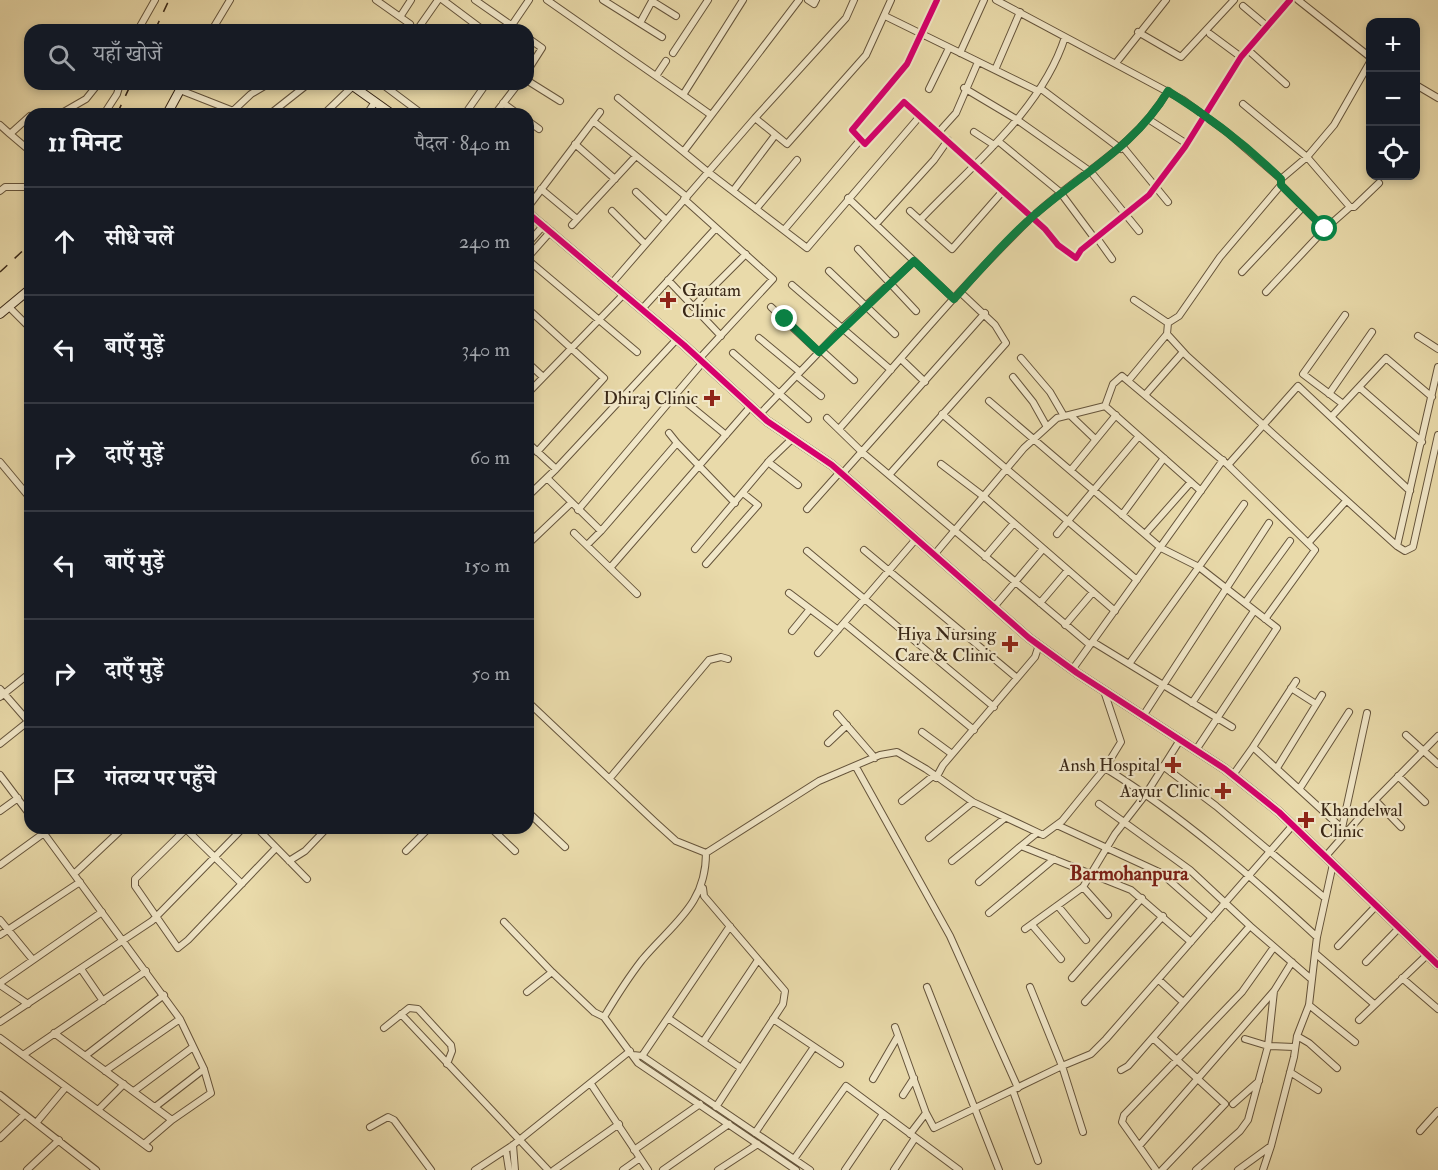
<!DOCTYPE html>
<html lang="hi">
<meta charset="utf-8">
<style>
:root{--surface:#171b24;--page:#20242c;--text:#f1f3f6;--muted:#9ea1a6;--line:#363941}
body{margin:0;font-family:"IM FELL Double Pica","Noto Serif Devanagari",serif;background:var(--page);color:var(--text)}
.controls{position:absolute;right:18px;top:18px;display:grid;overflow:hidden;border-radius:12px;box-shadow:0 3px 9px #0003}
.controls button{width:54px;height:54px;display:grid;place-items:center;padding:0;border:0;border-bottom:2px solid var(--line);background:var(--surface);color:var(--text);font:30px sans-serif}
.stop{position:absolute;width:18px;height:18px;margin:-14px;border:4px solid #0b8043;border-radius:50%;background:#fff}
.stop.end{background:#0b8043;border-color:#fff;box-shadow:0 2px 6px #0008}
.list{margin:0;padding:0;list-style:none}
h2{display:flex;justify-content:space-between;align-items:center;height:78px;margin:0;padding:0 24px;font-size:26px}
h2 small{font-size:20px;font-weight:400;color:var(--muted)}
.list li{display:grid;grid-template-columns:39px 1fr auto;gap:18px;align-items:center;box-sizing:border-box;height:108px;padding:0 24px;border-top:2px solid var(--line)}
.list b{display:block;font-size:22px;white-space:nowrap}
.list em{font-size:20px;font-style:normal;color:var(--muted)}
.icon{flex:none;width:33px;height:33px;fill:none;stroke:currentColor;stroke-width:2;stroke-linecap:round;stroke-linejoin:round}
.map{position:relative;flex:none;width:1438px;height:1170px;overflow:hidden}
.search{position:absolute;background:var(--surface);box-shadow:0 3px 9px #0003;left:24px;top:24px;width:510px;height:66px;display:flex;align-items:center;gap:15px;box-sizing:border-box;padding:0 21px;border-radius:18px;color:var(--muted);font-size:22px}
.panel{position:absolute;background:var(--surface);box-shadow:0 3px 9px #0003;left:24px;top:108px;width:510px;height:726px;border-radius:18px}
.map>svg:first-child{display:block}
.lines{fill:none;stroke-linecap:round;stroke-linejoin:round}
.street-casing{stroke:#65543b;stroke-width:8}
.secondary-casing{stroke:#392716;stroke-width:10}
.street{stroke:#f1e7c8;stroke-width:6}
.secondary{stroke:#f1e7c8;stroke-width:8}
.rail{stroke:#392716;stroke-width:1.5;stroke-dasharray:10 10;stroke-linecap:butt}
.cycleway-casing{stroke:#f1e7c8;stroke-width:10}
.cycleway{stroke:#d6006c;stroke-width:6}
.route{stroke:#0b8043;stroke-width:8}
.poi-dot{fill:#8f2418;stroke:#f1e7c8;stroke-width:2}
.labels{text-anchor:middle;stroke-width:4.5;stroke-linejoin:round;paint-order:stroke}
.poi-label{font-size:18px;fill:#392716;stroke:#f1e7c8;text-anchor:end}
.neighbourhood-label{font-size:20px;font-weight:bold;fill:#7a1f14;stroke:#f1e7c8}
</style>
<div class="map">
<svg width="1438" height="1170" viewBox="0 0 1438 1170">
<rect width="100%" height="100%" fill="#e9daaa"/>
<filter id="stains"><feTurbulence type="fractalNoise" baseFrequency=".00333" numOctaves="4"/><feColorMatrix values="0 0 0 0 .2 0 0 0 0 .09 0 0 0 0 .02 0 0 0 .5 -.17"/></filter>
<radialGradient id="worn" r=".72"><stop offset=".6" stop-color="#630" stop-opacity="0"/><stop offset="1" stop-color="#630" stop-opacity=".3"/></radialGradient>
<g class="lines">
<g class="street-casing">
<path id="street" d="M376 0 410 24
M443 0 483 30
M475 0 518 30
M547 0 683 95
M603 0 662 37
M808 0 814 4 816 0
M937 0 907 64 852 130 865 144 904 102 1045 229 1058 245 1076 258 1081 250 1149 195 1185 147 1241 57 1290 0
M996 0 1183 100 1228 133 1281 179V185L1220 257 1179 316 1168 323
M1298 0 1370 57
M1243 6 1268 27
M885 16 1038 91
M400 17 411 0
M640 23 652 1 676 16
M512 25 529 0
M138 30 155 0
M212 30 230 0
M417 30 438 0
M1138 32 1181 57 1234 0
M1210 34 1241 57
M528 38 542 48 528 70
M1248 50 1286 84
M673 53 708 0
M960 53 984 0
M1370 62 1334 125 1307 157 1350 207H1354L1379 183
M1116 63 1166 0
M995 70 1020 12
M656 76 666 61
M528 81 560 101
M382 84 422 114
M1416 85 1438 98
M964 88 1016 119 1091 172 1139 231
M1040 88 1121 149
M929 89 949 48
M180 90 241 114
M618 98 708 172 807 248 920 116
M503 103 518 114
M1243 104 1307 157 1281 179
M234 110 251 94 268 84
M60 114 86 99 98 84
M104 114 117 94 120 84
M270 114 308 84
M324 114 353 86
M367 114 375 102
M465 114 486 84
M495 114 518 84
M711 115 683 95 743 0
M755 118 787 144 866 55 891 0
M1148 119 1187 144
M528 121 539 129
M593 121 687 197
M0 125 10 134 30 116
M974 132 994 145
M938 133 956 113 978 62
M10 134 30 151
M998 141 1060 192 1095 239
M575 144 615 179
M1123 147 1168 202
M684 151 799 0
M1281 185 1325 229
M541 189 577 219
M0 191 5 187H30
M733 191 773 138
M636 192 666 220
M848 198 954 299
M684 199 773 279 699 359
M528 207 600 112
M756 209 797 160
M612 211 645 244
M910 211 952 249 1002 192
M920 220C971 166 1042 110 1065 37
M876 224 934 160 948 140
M572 225 636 156
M784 230 861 139
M1097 238 1112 259
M528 243 544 225
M858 249 916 311
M528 257 551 231
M528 260 637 352
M829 271 895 334
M1242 272 1303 207
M668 280 721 336
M612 283 755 118 846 18 854 0
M792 285 891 370
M1266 292 1325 229 1350 207
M1134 300 1168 323
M9 307 30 328
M693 307 746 254
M771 307 819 352
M528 309 604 378 537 452
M642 309 716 228
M1167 334 1187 356 1397 546
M1418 336 1438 349
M759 338 800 372
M821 350 854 380
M733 353 808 419
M1021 358 1050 392 1064 416
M901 359 925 382
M528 363 543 377
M1438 367 1397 546 1405 551 1413 547 1438 435
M797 376 821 396
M1013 377 1033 402 1047 427
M1128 381 1167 334 1168 323
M1359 387 1422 442
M528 393 624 294
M676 394 726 435
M1329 394 1372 332
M1145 395 1183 352
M989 401 1161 548 1199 567 1277 628 1196 750
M1343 404 1303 374 1345 315
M1105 406 1201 491
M760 414 842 328 914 261
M942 414 1137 580
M1070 415 1095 439
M1332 416 1386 358 1432 397
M827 418 863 453 1090 645
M839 429C901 359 961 286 1029 220 1077 174 1132 151 1168 91
M669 433 677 443
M528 443 556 469
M0 462 30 498
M768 462 798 485
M941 464 983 496 1115 611
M1228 465 1298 386 1410 491
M1071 470 1116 415
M842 474 985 313
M889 475 1006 343 995 325 960 292
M547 478 601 531 677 443 735 503
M528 496 556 469 677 339
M807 509 840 472
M578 510 703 362
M1122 515 1164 458
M574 533 637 594
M1057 534 1139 436
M1145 534 1191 482
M1309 542 1346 501
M528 544 570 504
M587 545 601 531
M695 549 770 460 793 438
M864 550 1017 678
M807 551 994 707
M934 555 1024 448 1057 418 1105 406 1113 384 1122 376 1228 465 1315 550 1265 619
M985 557 1014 523
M706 564 758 505 743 493
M610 568 751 406
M789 593 838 630
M1040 603 1068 570
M1245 603 1290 541
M994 607 1043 549
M844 623 974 730
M1065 625 1093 592
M792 631 810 609
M1093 642 1232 727
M818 653 916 539
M1129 664 1244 504
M1072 670 1223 460
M1296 681 1253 747 1346 832
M1291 688 1316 704
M0 689 28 721
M1104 691 1121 742 1105 768C1181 815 1251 876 1317 937L1315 953 1374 1004
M0 697 30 673
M528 702 655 822 676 841 706 853C706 905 673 923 642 960 628 978 616 997 604 1017
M1192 703 1254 611
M837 714 875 758
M1143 716 1269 523
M922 732 952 754
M1406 735 1438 764
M828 743 847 725
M0 744 30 720
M1163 766 1216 806 1325 898
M856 767 950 936 1018 1088
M1277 768 1322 695
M0 775 30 815
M1233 775 1253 747
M1398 776 1425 802
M610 778 709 660 721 657 728 659
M936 778 943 765 1035 657 1039 645
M1300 788 1349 712
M1375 800 1401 827
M902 801 933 776
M1099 804 1190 870 1250 926 1128 1066 1121 1070
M0 811 18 798
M528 812 565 847
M1057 825 1161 873 1212 918
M40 828 180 1019 105 1071
M187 828 135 879V886L178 948 188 940 276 848
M257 828 307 879
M491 828 515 851
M1342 828 1367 713
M186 829 242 884
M1037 833 1021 846 1131 890 1191 942
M929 838 973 802
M406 851 429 828
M706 853 819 781 880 755 897 752 926 769 973 802 1043 835 1062 821 1105 768
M1325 857 1375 800 1438 736
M289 861 305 851 327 828
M952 861 1005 818
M0 865 44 833
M74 874 123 828
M979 882 1021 846
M1083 887 1108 915
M703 888 704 896 785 991 783 1004 716 1107
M1058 906 1086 940
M989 913 1054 859
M0 920 33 960
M504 922 551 971
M1032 925 1061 959
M1250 926 1310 978
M1025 929 1083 887 1115 834 1146 794 1180 740
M0 935 80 882
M1317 937 1333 864
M1338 946 1376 906
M1366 962 1399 928
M81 969 103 1001
M1072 978 1142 898
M1402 978 1438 1009
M1159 980 1183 1002
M0 983 102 912
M0 985 28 1004
M927 987 999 1170
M1030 987 1062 1066 1091 1054 1106 1039 1293 825
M527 992 552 972 594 1012 604 1017 638 1063 796 1170
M1085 1002 1163 916
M1309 1005 1355 1042
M401 1014 548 1170
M668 1018 741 1068
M773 1019 840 1064
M1359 1020 1427 955
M0 1022 152 921 243 828
M895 1027 926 1113
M384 1028 409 1008 418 1009 451 1045 452 1051 447 1064
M54 1033 172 1120
M1297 1036 1309 1043 1337 1068
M0 1038 149 1148
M1153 1038 1225 1104 1162 1170
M1245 1039 1268 1046 1294 1047
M703 1042 758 960
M23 1055 146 971
M633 1055 642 1056 810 1170
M85 1056 164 995
M642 1056 730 926
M1290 1072 1318 1090
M873 1079 898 1036
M591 1084 648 1170
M134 1091 193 1047
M1013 1091 1038 1161
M0 1095 96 1170
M903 1095 914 1078
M1233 1104 1259 1081
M155 1107 204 1069
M98 1110 124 1084
M36 1123 66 1087
M370 1127 388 1117 394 1120 431 1170
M1420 1131 1438 1111
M755 1133 814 1047
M910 1134 926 1113 934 1128 1062 1066 1083 1132
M0 1138 24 1115
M144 1144 172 1120 211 1093 204 1069 180 1019
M513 1145 515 1170
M1139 1146 1274 991 1292 962
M634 1150 700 1104
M506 1151 509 1170
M794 1159 846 1086 959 1170
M27 1170 59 1140
M475 1170 513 1145 630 1051
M554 1170 619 1124
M623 1170 640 1158
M663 1170 729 1124
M718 1170 758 1144
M845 1170 883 1114
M894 1170 915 1138
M1156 1170 1122 1122 1124 1115 1242 992 1274 947
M1196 1170 1240 1131 1248 1120 1268 1046 1274 991
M1238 1170 1271 1146 1294 1057 1297 1036 1309 1005 1315 953
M1263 1170 1271 1146"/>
</g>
<g class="secondary-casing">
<path id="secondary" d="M350 84 392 114
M167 114 180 90 190 84
M528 213 684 345 767 421 832 465 1029 638 1077 673 1225 769 1279 812 1438 965
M0 314 30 289"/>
</g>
<use href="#street" class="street"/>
<use href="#secondary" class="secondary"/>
<path class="rail" d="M155 30 169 0
M117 114 131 84
M0 272 30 244"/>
<g class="cycleway-casing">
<path id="cycleway" d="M937 0 907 64 852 130 865 144 904 102 1045 229 1058 245 1076 258 1081 250 1149 195 1185 147 1241 57 1290 0
M528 213 684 345 767 421 832 465 1029 638 1077 673 1225 769 1279 812 1438 965"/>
</g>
<use href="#cycleway" class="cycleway"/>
</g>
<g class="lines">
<path class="route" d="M785 319 819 352 914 261 954 299C978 272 1004 242 1031 218 1078 176 1135 147 1168 91 1208 116 1247 146 1281 179V185L1325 229"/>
</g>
<g class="poi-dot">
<path d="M665 291h6v6h6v6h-6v6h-6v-6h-6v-6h6z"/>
<path d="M709 389h6v6h6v6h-6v6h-6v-6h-6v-6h6z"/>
<path d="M1007 635h6v6h6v6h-6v6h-6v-6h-6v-6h6z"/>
<path d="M1170 756h6v6h6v6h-6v6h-6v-6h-6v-6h6z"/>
<path d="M1220 782h6v6h6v6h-6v6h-6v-6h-6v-6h6z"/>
<path d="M1303 811h6v6h6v6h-6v6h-6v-6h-6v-6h6z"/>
</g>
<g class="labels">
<g class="poi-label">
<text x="682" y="296" text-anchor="start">Gautam<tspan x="682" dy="21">Clinic</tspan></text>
<text x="698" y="404">Dhiraj Clinic</text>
<text x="996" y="640">Hiya Nursing<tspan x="996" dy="21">Care &amp; Clinic</tspan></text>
<text x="1160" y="771">Ansh Hospital</text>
<text x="1210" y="797">Aayur Clinic</text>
<text x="1320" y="816" text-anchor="start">Khandelwal<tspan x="1320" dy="21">Clinic</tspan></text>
</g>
<g class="neighbourhood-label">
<text x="1129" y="880">Barmohanpura</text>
</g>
</g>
<rect width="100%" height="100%" filter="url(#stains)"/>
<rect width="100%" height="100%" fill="url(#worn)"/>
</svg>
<div class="controls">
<button>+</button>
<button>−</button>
<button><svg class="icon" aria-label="locate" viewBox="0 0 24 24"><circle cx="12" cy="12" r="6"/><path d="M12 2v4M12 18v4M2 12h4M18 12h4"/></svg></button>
</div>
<div class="stop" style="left:1325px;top:229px"></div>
<div class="stop end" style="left:785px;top:319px"></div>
<div class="search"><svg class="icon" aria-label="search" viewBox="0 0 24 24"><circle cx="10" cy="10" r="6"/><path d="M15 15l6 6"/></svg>यहाँ खोजें</div>
<section class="panel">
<h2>11 मिनट<small>पैदल · 840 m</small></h2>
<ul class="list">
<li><svg class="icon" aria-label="ahead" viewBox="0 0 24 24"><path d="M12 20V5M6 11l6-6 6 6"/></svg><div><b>सीधे चलें</b></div><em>240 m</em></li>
<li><svg class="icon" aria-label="left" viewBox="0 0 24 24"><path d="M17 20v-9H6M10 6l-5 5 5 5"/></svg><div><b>बाएँ मुड़ें</b></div><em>340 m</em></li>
<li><svg class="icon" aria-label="right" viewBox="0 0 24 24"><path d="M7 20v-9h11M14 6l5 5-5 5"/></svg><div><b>दाएँ मुड़ें</b></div><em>60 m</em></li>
<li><svg class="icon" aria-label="left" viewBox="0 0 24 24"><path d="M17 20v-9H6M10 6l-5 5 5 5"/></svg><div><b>बाएँ मुड़ें</b></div><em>150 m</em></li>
<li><svg class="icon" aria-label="right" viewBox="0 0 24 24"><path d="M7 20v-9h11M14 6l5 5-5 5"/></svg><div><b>दाएँ मुड़ें</b></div><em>50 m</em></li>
<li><svg class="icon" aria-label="arrive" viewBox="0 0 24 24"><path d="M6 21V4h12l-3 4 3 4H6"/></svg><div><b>गंतव्य पर पहुँचे</b></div></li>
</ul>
</section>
</div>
